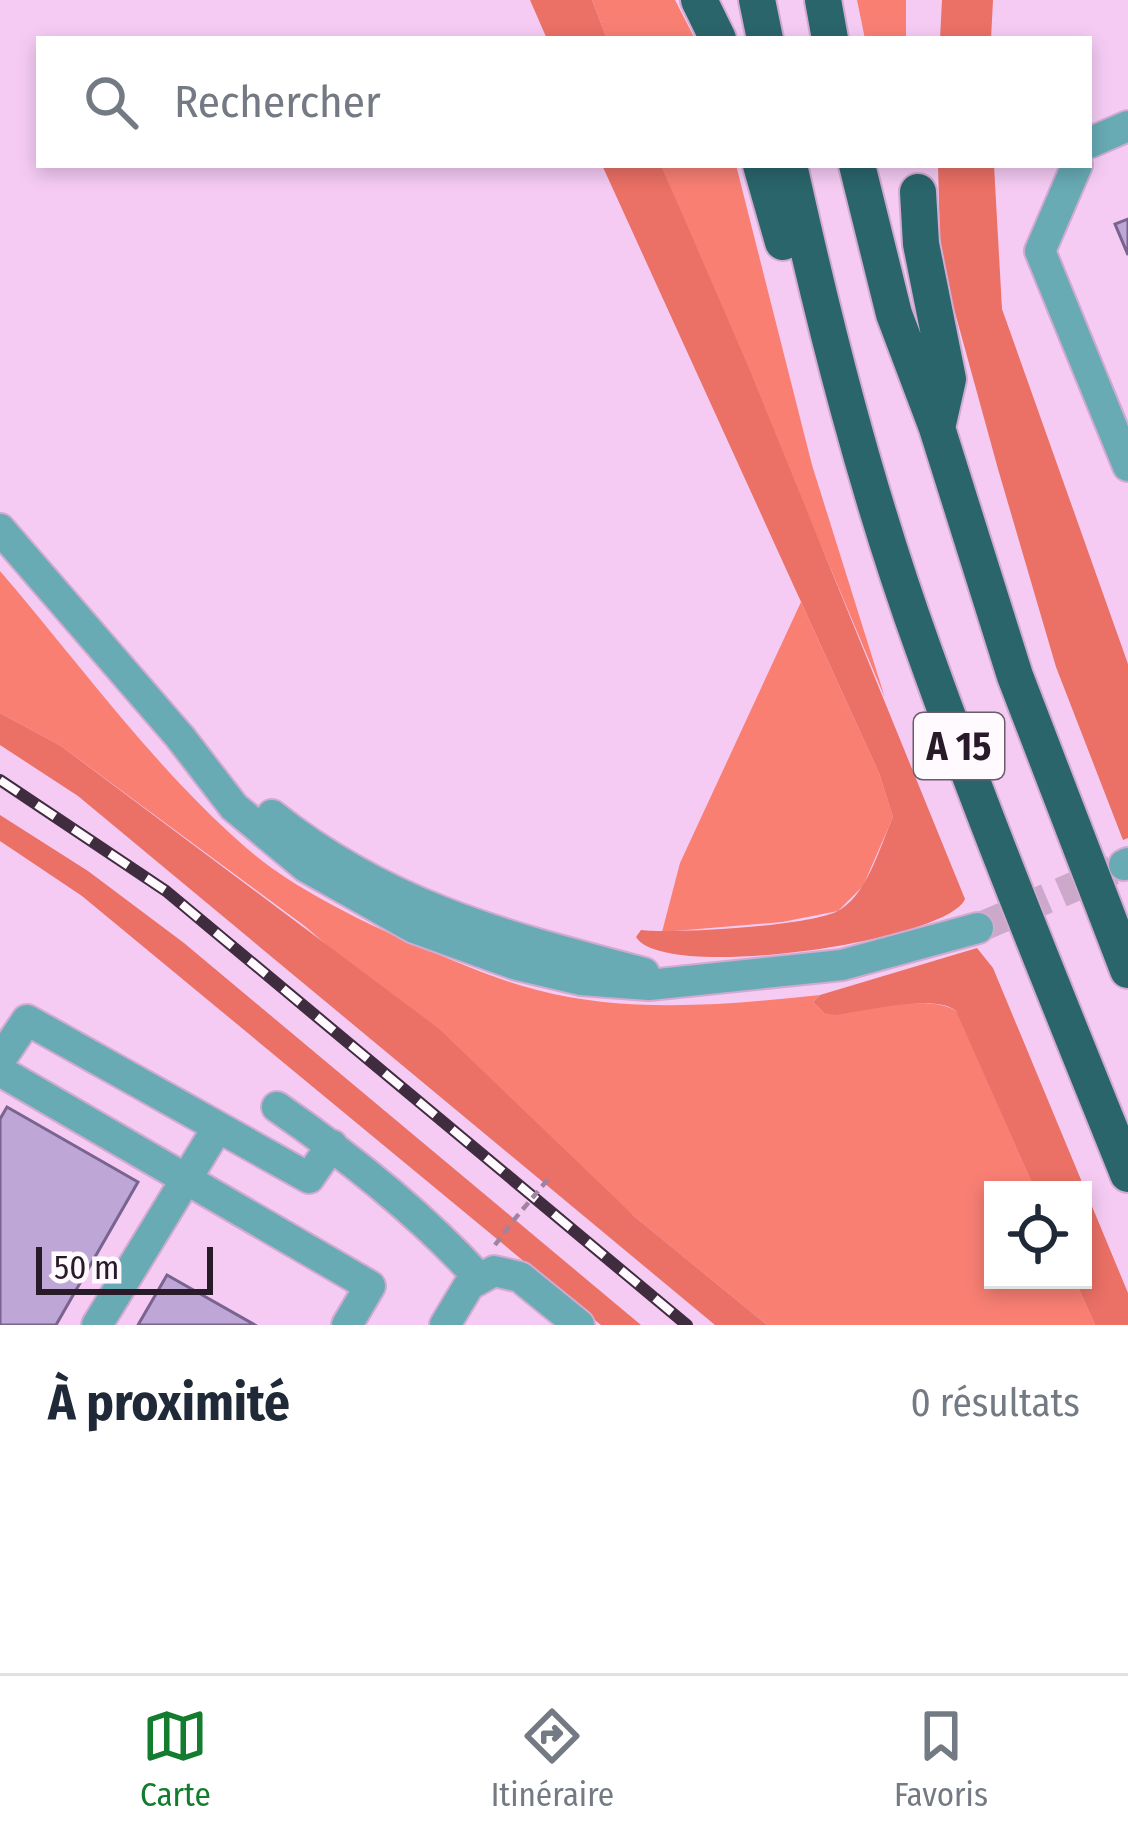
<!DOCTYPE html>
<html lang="fr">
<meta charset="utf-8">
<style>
:root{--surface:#fff;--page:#f6f6f7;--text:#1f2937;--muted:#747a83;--line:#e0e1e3;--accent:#137c2f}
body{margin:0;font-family:"Fira Sans Condensed",sans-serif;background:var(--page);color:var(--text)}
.controls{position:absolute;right:36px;bottom:36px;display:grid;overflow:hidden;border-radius:0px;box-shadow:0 6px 18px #0003}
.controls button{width:108px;height:108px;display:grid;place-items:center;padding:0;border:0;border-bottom:3px solid var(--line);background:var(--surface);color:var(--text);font:60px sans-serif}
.scale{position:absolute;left:36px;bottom:30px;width:177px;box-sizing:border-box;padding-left:12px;border:6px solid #291a29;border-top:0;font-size:33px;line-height:42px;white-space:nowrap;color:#291a29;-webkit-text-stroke:9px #fffafe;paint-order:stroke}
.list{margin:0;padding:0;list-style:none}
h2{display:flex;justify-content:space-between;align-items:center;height:156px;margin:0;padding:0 48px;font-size:51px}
h2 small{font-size:39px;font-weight:400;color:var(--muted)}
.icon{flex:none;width:66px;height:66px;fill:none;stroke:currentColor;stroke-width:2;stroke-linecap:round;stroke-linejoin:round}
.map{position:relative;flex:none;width:1128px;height:1325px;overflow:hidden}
.search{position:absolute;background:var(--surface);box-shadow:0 6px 18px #0003;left:36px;right:36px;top:36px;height:132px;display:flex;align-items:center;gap:30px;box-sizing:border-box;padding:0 42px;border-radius:0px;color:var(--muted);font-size:45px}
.sheet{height:348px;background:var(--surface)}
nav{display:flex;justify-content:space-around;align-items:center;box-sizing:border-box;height:168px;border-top:3px solid var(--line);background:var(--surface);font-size:33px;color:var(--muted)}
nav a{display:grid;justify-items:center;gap:6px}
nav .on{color:var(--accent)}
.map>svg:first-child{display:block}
.green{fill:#f97f73}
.forest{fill:#eb7065}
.building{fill:#bea7d6;stroke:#79648f;stroke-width:3}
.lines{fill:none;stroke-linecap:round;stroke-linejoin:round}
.minor-tunnel{stroke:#cca8cb;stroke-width:30;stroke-dasharray:30 15;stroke-linecap:butt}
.minor-casing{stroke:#d0abcf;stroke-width:34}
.highway-casing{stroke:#d0abcf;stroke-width:40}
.path{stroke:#a182a0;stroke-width:4.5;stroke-dasharray:9 6;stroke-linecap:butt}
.minor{stroke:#68abb5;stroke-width:30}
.highway{stroke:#2a656c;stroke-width:36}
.rail-casing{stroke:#3f2d3f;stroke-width:12}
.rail{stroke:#fffafe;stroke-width:8;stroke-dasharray:22;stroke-linecap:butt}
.path-bridge{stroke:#a182a0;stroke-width:4.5;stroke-dasharray:9 6;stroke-linecap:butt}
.labels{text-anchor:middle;stroke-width:10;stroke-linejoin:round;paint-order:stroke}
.shield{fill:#fffafe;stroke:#695d69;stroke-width:3}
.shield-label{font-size:39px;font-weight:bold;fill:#291a29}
</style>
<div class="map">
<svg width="1128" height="1325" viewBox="0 0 1128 1325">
<rect width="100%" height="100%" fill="#f5cbf4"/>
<path class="green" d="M592 0H675L695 39H607Z
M857 0H906V39H865Z
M661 165H736L812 465 885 698Z
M0 571C79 663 152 765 243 845 285 883 349 915 400 938 445 957 490 978 537 990 629 1014 727 1005 820 995L813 1002 824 1013C852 1010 938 993 957 1012L1035 1190H993V1280H1075L1095 1325H767L635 1217 306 927 61 746 0 713Z
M801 602 879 773 893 817 863 886 838 911 782 922 662 932 680 863Z"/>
<path class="forest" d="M530 0H592L607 39H547Z
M942 0H993L991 39H940Z
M602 165H661L748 366 965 899C948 941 664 983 636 937L641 930C677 934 805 926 836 912 867 897 880 846 893 817L879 773Z
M938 165H994L1002 309 1128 664V838L1123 840 1056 667 998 469 951 298 940 239Z
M0 713 61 746 438 1028 635 1217 767 1325H715L78 796 0 745Z
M0 815 88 871 184 943 641 1325H601L82 896 0 841Z
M977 948 993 968 1128 1293V1325H1095L1075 1280H1083V1190H1035L956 1011C937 993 863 1011 835 1015L824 1013 813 1002 820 995Z"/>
<path class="building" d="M1128 219V255L1115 224Z
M7 1107 138 1182 56 1325H0V1119Z
M167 1275 255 1325H138Z"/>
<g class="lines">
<path class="minor-tunnel" d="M978 928 1113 870"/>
<g class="minor-casing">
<path id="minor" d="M1089 143 1128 126
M1077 165 1040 251 1128 466
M0 529 180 737 234 807 306 867 414 928 517 965 581 980 649 985 842 965 978 928
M272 815C387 907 505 936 644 973
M1124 865 1128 863
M0 1060 27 1020 309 1178 332 1145
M0 1071 370 1286 347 1325
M277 1107C349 1157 419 1212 478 1277
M97 1325 218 1127
M445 1325 469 1285 494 1271 520 1277 579 1325"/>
</g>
<g class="highway-casing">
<path id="highway" d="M699 0 718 39
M757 0 765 39
M823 0 830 39
M761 165 783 242
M789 165C825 328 866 490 923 648 986 825 1058 1000 1128 1174
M857 165 894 314 937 428 1015 676 1128 970
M918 192 921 244 948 379 937 428"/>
</g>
<path class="path" d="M495 1245 513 1221"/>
<use href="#minor" class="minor"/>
<use href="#highway" class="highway"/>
<g class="rail-casing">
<path id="rail" d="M0 780 166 891 687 1325"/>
</g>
<use href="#rail" class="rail"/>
<path class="path-bridge" d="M513 1221 549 1178"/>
</g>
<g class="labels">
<rect class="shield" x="914" y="713" width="90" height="66" rx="9"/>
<g class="shield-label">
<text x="959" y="760">A 15</text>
</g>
</g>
</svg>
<div class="controls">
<button><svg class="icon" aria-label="locate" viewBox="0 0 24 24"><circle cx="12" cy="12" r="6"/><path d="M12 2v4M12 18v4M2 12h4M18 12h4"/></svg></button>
</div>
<div class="scale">50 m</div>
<div class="search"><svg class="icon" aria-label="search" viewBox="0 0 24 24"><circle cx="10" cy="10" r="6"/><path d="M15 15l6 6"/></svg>Rechercher</div>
</div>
<section class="sheet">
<h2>À proximité<small>0 résultats</small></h2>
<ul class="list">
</ul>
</section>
<nav>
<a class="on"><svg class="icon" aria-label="map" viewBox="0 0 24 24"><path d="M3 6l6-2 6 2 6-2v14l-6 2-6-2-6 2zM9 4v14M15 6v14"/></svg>Carte</a>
<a><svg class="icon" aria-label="directions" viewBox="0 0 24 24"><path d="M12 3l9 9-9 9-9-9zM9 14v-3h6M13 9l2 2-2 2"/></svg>Itinéraire</a>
<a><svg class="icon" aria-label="saved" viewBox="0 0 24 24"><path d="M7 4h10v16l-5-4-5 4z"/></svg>Favoris</a>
</nav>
